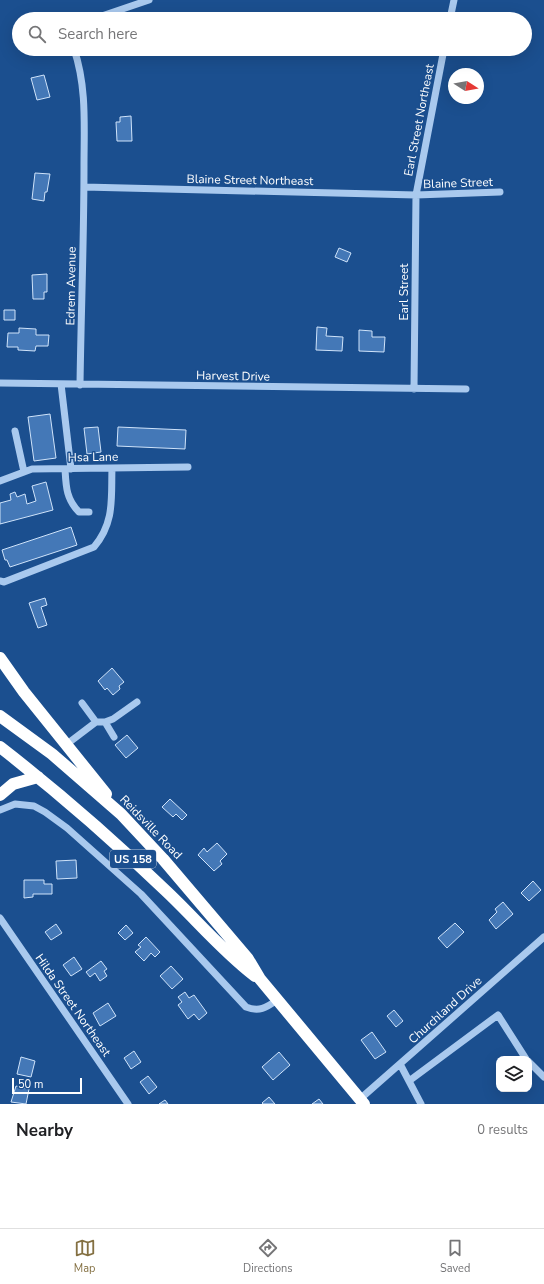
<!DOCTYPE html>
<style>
:root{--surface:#fff;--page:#f2f2f2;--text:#202124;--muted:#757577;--line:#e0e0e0;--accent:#847042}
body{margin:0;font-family:"Nunito Sans",sans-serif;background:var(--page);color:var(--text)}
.controls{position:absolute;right:12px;bottom:12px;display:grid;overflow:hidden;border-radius:8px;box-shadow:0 4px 16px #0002}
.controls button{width:36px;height:36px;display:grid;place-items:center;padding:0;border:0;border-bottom:1px solid var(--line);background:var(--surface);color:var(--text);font:20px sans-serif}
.compass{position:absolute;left:448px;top:68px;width:36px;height:36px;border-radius:50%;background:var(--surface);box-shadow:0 4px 16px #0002;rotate:101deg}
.scale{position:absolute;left:12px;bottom:10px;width:70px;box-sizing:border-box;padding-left:4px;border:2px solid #fff;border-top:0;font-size:11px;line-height:14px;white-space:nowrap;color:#fff;-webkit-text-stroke:3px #1b4f8f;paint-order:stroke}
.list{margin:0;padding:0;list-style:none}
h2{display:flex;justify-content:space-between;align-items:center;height:52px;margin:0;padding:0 16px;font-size:17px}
h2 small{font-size:13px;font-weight:400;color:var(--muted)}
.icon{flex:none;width:22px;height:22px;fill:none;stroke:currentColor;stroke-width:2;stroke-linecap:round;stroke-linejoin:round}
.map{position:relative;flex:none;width:544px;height:1104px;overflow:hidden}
.search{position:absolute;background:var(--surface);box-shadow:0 4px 16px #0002;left:12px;right:12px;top:12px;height:44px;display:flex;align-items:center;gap:10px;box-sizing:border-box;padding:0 14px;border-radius:22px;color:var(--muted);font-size:15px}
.sheet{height:124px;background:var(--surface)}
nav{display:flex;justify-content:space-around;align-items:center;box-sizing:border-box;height:56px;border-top:1px solid var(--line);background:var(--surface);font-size:11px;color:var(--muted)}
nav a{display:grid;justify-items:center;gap:2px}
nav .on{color:var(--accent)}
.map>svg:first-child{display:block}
.building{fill:#4478b7;stroke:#cfe3fa}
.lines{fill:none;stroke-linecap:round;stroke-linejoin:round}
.minor{stroke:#a9c9ee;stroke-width:7}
.highway{stroke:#fff;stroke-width:12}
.labels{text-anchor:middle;stroke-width:3;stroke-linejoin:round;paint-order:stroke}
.shield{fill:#1b4f8f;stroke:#bbcadd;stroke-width:1}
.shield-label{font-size:11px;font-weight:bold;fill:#fff}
.street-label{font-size:12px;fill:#fff;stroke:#1b4f8f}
</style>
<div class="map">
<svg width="544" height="1104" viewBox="0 0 544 1104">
<rect width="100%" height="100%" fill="#1b4f8f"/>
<path class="building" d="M44 75 50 97 37 100 31 78Z
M131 116 132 141H117L116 122H120V117Z
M35 173 50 174 47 192H45L44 201 32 199Z
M339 248 351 253 347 262 335 257Z
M47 274V292H44V299H33L32 275Z
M4 310H15V320H4Z
M317 327 327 328 326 336 343 337 342 351 316 350Z
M19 328 36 329V335H49L48 346H36L35 351 18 350V347H7L8 333H19Z
M359 330 372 331V337H385L384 352 359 351Z
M50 414 56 458 34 461 28 417Z
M98 427 101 452 87 454 84 428Z
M118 427 186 430 185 449 117 446Z
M46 482 53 510 0 524V503L11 500 10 494 15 492 17 497 25 494 27 504 36 501 32 486Z
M71 527 77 545 10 567 7 560H5L2 550Z
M45 598 47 605 41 607 47 625 38 628 29 603Z
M112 668 124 682 119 686 120 689 113 695 107 688 105 690 98 681Z
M127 735 138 748 126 758 115 745Z
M170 799 187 815 182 820 176 814 173 817 162 807Z
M217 843 227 854 220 861 222 864 214 871 198 855 204 848 207 852Z
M76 860 77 878 57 879 56 861Z
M24 880H44V884H52V894H33V897L24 898Z
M533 881 541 890 529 901 521 893Z
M503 902 513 914 496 929 489 920 497 912 495 909Z
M455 923 464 932 447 948 438 938Z
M56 924 62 933 51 940 45 932Z
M126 925 133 933 125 940 118 933Z
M146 937 160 952 155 957 151 953 144 961 135 952 141 947 138 945Z
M74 957 82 969 71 976 63 965Z
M101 961 107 969 104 971 107 976 100 981 95 973 90 977 86 972Z
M171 966 183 979 172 989 160 976Z
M185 992 189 998 194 995 207 1013 199 1020 194 1014 188 1019 178 1005 182 1002 178 997Z
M108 1003 116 1016 100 1026 93 1013Z
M394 1010 403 1021 396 1027 387 1016Z
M372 1032 386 1052 375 1059 361 1040Z
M134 1051 141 1062 131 1069 124 1058Z
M279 1052 290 1065 273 1080 262 1067Z
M21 1057 35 1061 31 1077 17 1074Z
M148 1076 157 1087 149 1094 140 1082Z
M16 1086 29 1089 26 1104 11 1102Z
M269 1097 275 1104H263L262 1103Z
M319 1099 323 1104H312Z
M165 1100 168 1104H159Z"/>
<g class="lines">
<path class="minor" d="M93 19 149 0
M450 19 454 0
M74 49C87 87 84 127 84 166 84 239 81 312 80 385
M84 187 416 195 500 192
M0 383 466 389
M61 384 71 469
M414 389 416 195 444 49
M15 431 24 472
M65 469C66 486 66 499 79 512H89
M0 481 32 469 188 467
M0 581 4 582 94 547C115 522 111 498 112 468
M82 703 96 722
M105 722 114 737
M67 744 96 722H105L113 719 137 702
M0 810 15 804 34 806 45 812 67 828 141 894 246 1007C259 1012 266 1008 277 1000
M0 918 128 1104
M529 1062 544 1077
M400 1064 421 1104
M409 1081 498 1015 526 1059
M360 1099 544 937"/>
<path class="highway" d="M0 658 24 692 106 794
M0 716 52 754 121 814 163 859 248 959 260 979 364 1104
M0 747C58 792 112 839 165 890 195 918 222 951 255 976
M0 795 13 784 38 777"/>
</g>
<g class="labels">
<rect class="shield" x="110" y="850" width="46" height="18" rx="3"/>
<g class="shield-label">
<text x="133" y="863">US 158</text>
</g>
<g class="street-label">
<text transform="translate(419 120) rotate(-79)" y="4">Earl Street Northeast</text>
<text transform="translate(250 180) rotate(1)" y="4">Blaine Street Northeast</text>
<text transform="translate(458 183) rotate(-2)" y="4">Blaine Street</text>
<text transform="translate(71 286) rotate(-89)" y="4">Edrem Avenue</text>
<text transform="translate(404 292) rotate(-90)" y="4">Earl Street</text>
<text transform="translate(233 376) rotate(1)" y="4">Harvest Drive</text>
<text transform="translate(93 457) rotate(-1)" y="4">Hsa Lane</text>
<text transform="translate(151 827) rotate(46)" y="4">Reidsville Road</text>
<text transform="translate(73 1005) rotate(55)" y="4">Hilda Street Northeast</text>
<text transform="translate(445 1010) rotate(-42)" y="4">Churchland Drive</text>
</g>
</g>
</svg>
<div class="controls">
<button><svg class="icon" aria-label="layers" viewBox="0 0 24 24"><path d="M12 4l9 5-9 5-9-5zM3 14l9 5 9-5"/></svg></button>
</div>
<svg class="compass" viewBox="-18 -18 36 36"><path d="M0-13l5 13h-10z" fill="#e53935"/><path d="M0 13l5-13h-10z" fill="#757577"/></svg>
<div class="scale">50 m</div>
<div class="search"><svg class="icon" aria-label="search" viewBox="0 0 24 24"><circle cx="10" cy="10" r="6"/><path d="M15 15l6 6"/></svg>Search here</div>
</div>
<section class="sheet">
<h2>Nearby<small>0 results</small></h2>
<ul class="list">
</ul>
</section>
<nav>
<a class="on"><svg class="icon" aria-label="map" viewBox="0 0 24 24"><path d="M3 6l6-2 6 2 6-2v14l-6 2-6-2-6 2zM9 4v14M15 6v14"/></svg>Map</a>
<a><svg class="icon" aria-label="directions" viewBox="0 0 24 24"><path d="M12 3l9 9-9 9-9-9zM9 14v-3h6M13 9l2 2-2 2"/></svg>Directions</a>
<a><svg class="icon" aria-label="saved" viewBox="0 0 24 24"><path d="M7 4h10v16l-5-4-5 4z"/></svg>Saved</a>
</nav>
